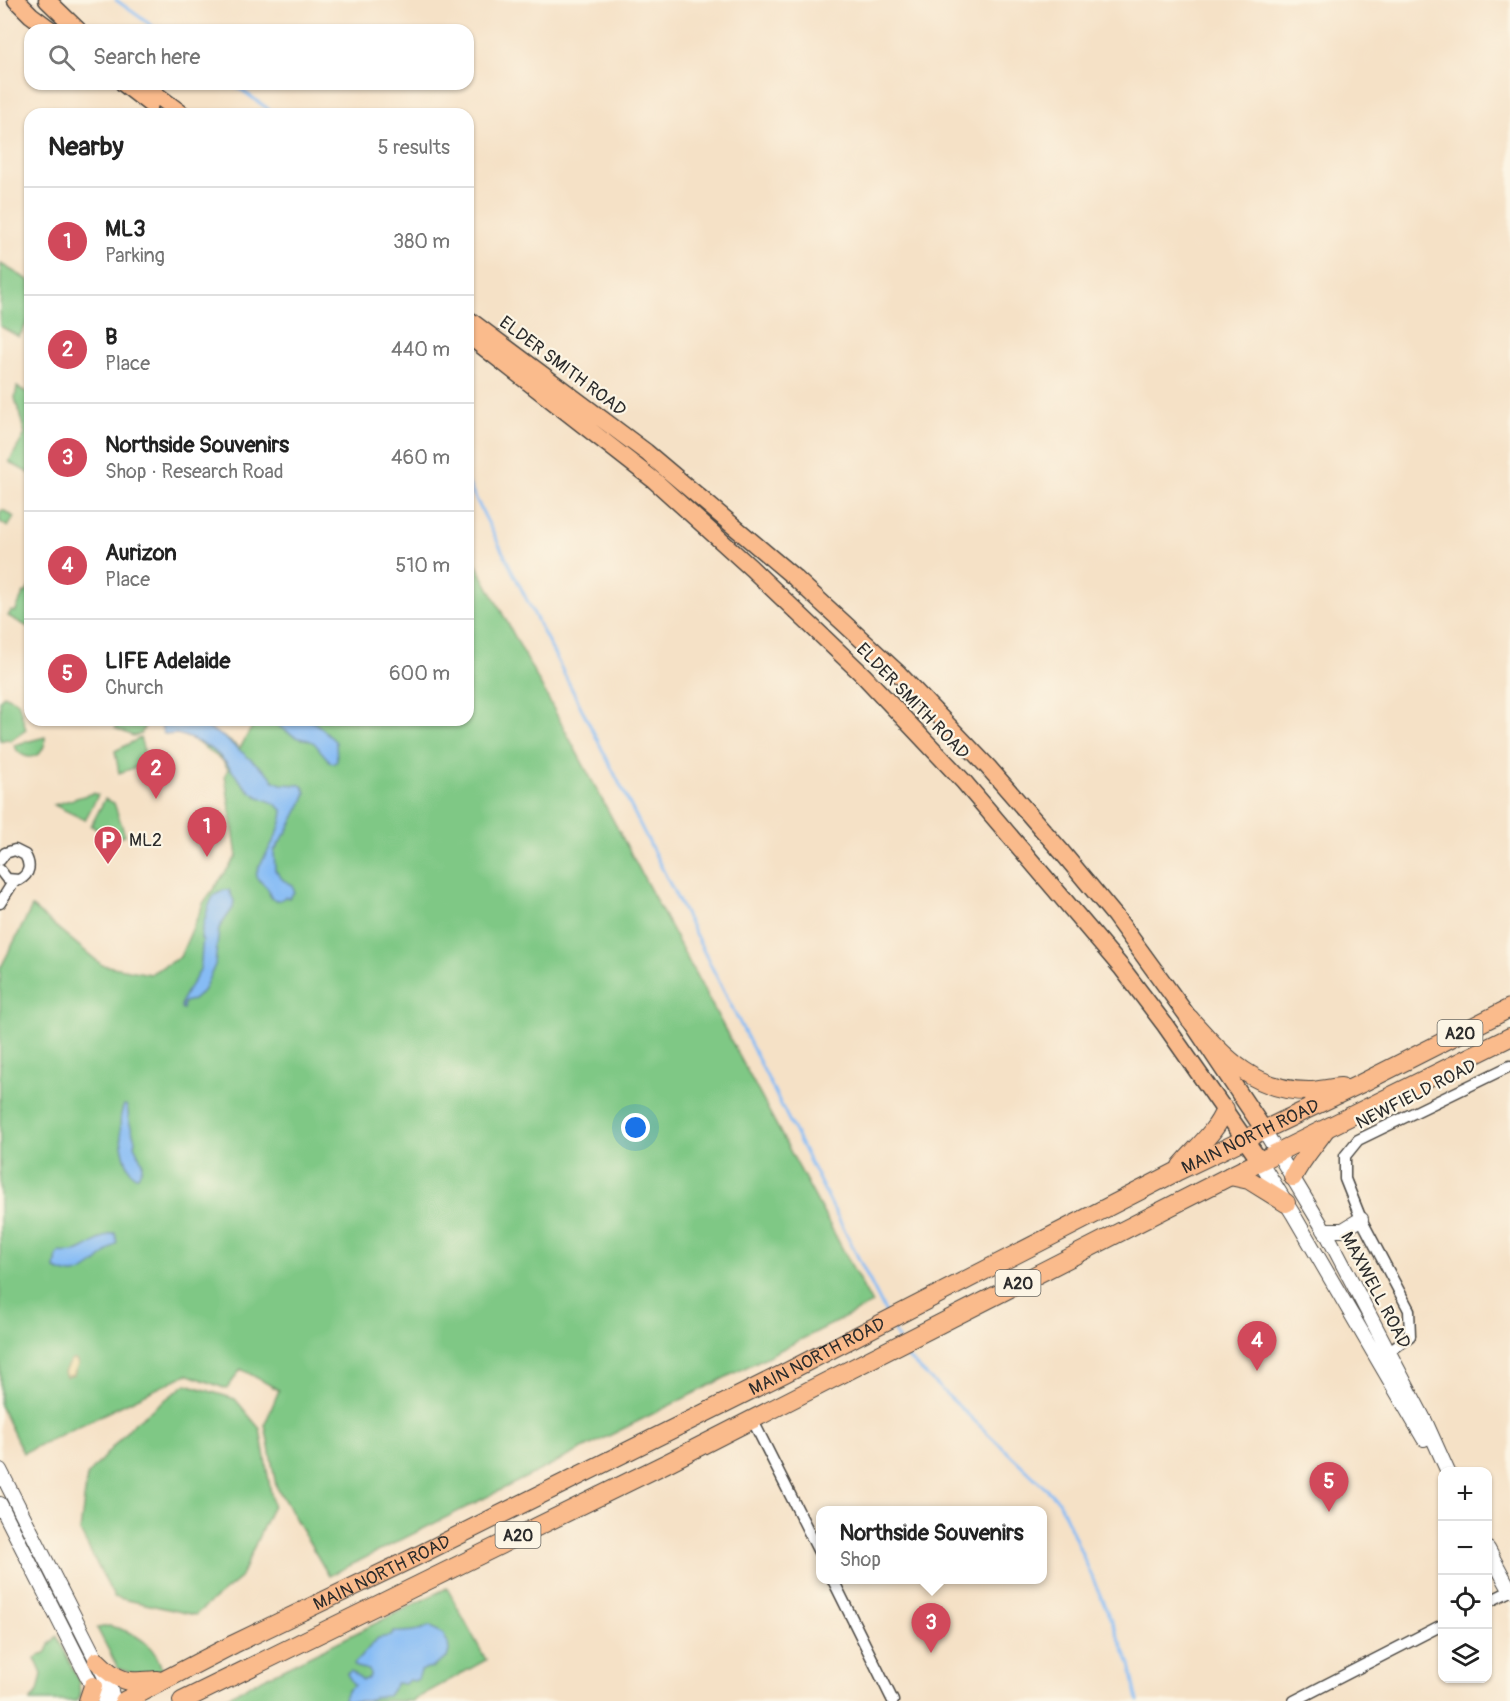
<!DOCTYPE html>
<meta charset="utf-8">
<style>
:root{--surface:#fff;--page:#f6f6f6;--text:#222;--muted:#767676;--line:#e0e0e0;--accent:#d1495b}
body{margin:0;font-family:Pangolin,sans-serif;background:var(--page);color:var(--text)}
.controls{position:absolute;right:18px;bottom:18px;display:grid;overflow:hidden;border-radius:12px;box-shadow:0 2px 4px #0004}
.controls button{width:54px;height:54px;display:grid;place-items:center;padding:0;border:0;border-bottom:2px solid var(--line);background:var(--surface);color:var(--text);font:30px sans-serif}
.you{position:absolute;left:636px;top:1128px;width:21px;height:21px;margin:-15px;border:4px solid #fff;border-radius:50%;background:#1a73e8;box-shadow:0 0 0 9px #1a73e833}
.badge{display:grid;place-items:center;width:39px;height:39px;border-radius:50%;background:var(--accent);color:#fff;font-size:20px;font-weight:700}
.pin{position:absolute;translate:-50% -50px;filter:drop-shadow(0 2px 3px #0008)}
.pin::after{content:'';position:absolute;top:32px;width:21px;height:18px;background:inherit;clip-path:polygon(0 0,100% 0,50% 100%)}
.popup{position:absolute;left:816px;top:1506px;width:231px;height:78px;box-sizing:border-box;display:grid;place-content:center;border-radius:12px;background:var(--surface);filter:drop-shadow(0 2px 4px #0005);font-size:20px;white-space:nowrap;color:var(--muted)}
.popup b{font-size:22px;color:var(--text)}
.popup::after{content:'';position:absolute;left:50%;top:100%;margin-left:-12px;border:12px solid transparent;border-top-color:var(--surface)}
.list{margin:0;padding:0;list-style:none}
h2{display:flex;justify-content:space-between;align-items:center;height:78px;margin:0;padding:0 24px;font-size:26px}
h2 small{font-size:20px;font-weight:400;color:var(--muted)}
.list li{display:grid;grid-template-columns:39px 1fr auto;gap:18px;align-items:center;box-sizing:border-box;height:108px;padding:0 24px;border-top:2px solid var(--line)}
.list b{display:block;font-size:22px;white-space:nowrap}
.list p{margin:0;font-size:20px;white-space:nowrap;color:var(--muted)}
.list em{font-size:20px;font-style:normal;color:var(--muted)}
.icon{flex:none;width:33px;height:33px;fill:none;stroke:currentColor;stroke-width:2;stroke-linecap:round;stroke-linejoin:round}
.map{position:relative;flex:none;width:1510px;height:1701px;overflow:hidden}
.search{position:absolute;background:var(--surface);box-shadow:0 2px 4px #0004;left:24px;top:24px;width:450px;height:66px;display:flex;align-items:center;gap:15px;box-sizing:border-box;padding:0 21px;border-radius:18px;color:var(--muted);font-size:22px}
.panel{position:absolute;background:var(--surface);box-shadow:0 2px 4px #0004;left:24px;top:108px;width:450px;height:618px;border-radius:18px}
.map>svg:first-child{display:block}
.green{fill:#7fc885;stroke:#557a58;stroke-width:1.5}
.sand{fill:#eeda9e;stroke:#8c8264;stroke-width:1.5}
.water{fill:#86bcf5;stroke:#587490;stroke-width:1.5}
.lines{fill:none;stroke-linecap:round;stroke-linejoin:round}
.stream{stroke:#86bcf5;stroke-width:3}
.minor-casing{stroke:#494642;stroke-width:13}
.tertiary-casing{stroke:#494642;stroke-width:16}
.primary-casing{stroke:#494642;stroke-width:19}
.trunk-casing{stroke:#494642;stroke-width:20}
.minor{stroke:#fff;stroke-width:10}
.tertiary{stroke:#fff;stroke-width:14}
.primary{stroke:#fabb8c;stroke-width:16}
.trunk{stroke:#fabb8c;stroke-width:18}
.labels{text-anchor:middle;stroke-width:4.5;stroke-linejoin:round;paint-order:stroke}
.shield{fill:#fcf5e5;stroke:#6a6863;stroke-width:1.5}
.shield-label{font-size:16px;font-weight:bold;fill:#2b2b2b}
.street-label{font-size:18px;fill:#2b2b2b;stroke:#fcf5e5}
.poi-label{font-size:18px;fill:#2b2b2b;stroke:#fcf5e5;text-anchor:start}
</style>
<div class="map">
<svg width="1510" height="1701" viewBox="0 0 1510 1701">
<rect width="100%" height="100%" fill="#fcf5e5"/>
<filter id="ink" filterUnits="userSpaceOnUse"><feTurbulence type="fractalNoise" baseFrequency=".0167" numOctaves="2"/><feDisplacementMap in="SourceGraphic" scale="12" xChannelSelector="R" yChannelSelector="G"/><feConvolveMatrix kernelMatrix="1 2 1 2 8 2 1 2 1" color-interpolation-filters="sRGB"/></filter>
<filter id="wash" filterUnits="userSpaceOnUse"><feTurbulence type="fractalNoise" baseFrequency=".008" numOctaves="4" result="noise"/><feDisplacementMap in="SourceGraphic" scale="24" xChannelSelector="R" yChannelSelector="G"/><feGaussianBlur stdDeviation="1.35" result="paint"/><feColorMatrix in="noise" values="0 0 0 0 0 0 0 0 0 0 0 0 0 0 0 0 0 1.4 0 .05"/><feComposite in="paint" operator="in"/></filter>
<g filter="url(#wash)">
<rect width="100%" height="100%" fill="#f5e1c6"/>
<path class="green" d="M1 264 30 281V318L19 337 0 326Z
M17 387 30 394V474L9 462 25 434 15 398Z
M3 510 14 517 8 527 0 522V512Z
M468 549 872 1304 329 1576 276 1486 265 1424 279 1390 241 1369 227 1389 187 1374 23 1453 0 1405V969L32 907 102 965 150 974 180 957 204 902 237 856 225 775 228 769 223 761 195 741 212 749 229 766 238 750 222 736 240 748 256 720H468Z
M30 586V623L28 627 8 616 11 611 15 612 24 592 26 593Z
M4 695 18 702 26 730 10 741 7 739 0 741V700Z
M118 720H148L141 734 133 736 115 728Z
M45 737C47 758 23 765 14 745Z
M140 738 148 763 119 773 115 751Z
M93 793 98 795 85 820 54 805Z
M105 799 114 803 125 835 116 839 91 826Z
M186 1384 235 1399 260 1429 273 1505 240 1578 195 1615 114 1597 80 1531 87 1476 133 1424Z
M447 1588 486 1660 412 1701H218Z
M109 1626C134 1631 157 1645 162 1671L144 1678 118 1668 97 1628Z
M57 1636 79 1682 80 1697 77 1701H30L38 1692 42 1674 35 1658 47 1652 50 1644Z"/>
<path class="sand" d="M73 1360H76L78 1365 73 1375 66 1377 64 1372 70 1361Z"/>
<path class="water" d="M160 720H194L222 736 270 775 274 781 281 784 300 785 303 787 306 792 303 801 288 830 274 851 275 870 283 880 293 885 294 892 289 898 285 897C280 901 277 901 271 898L268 889 256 877C257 866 263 861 268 851 275 838 282 826 283 811 273 800 266 801 255 795 237 783 229 760 210 748 203 744 184 735 176 734 170 734 169 736 163 733Z
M270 720C280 720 300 717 309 720 320 724 328 735 336 742L337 761 334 763 329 762V760C323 755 317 745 313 742 309 739 303 739 298 738 287 733 279 726 270 720Z
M224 890H229L234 901 233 908 219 928 215 965 203 991 193 1000 184 1002 183 1009 181 1008C181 993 195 984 200 969 202 961 201 949 203 940L201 939C201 932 209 899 215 895 218 893 222 892 224 890Z
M124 1105 127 1106 129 1121 135 1140 134 1145 142 1162V1168L138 1176H134C122 1162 116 1122 124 1105Z
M115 1233 117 1243C105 1253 90 1272 74 1274 68 1275 62 1271 55 1269L57 1255 60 1252C89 1256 92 1237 115 1233Z
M430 1626 443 1634 448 1643 449 1651 447 1658 431 1668H427L421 1671 418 1679 414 1681 409 1680 405 1684 396 1683 388 1696 374 1697 368 1701H347L344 1698 347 1691 354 1685 347 1674 351 1671 363 1680 367 1679 370 1676 369 1670 356 1667 354 1664 378 1638 391 1636 394 1632C407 1632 417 1632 430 1626Z"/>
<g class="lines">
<path class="stream" d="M116 0 158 30
M233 84 267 108 273 114
M468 483 887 1315
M892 1326 898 1339
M904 1350 906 1356 1059 1501 1130 1664 1138 1701"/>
</g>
</g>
<g filter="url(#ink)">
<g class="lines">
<g class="minor-casing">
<path id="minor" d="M0 860 5 853 15 850 25 855C31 865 30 874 19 880L7 879 0 870
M0 903 12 884 17 880
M1389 1351 1410 1336 1409 1310 1361 1219 1345 1179V1156L1358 1140 1510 1066
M752 1419 820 1554
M833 1580 893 1701
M1488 1602 1510 1591
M1294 1701 1442 1625"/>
</g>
<g class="tertiary-casing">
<path id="tertiary" d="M1264 1130 1329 1238 1426 1423 1448 1472
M1260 1161 1293 1214 1424 1439
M1324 1230H1343L1361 1219
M0 1470 109 1685 114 1701
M0 1504 91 1684 106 1701
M1488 1549 1510 1590"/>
</g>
<g class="primary-casing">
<path id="primary" d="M16 0 31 15 51 30
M47 0 78 30
M124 84 150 104
M142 84 182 114
M468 319 646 452 795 578 899 674 988 767 1061 851 1115 916 1189 1018 1264 1130
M468 335 655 481 751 568 863 675 964 782 1121 967 1165 1025 1260 1161"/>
</g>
<g class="trunk-casing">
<g id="trunk">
<path d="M1189 1018C1224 1057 1255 1093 1313 1091 1322 1090 1331 1088 1341 1087"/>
<path d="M1181 1166C1196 1148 1217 1131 1225 1109"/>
<path d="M1230 1176 1249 1180 1286 1203"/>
<path d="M1293 1177C1301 1160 1314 1146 1325 1130"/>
<path d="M97 1661C119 1683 127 1683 157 1680"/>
<path d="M88 1701 93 1686"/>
<path id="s1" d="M124 1701 234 1644 415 1557 785 1373 1176 1172 1360 1084 1510 1008"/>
<path d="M182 1701 667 1463 1230 1176 1510 1037"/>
</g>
</g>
<use href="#minor" class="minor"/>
<use href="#tertiary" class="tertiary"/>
<use href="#primary" class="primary"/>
<use href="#trunk" class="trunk"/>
</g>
</g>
<defs>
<g id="parking-pin" transform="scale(1.5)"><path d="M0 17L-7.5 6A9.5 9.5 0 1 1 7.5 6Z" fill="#d1495b" stroke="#fcf5e5"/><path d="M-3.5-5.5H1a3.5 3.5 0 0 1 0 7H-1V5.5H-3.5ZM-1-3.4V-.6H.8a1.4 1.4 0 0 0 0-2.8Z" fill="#fff"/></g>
</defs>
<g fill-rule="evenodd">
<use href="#parking-pin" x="108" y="840"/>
</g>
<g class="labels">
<g class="shield">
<rect x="1437.5" y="1020" width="45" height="26" rx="4.5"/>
<rect x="995.5" y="1270" width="45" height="26" rx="4.5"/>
<rect x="495.5" y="1522" width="45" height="26" rx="4.5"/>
</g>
<g class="shield-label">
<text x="1460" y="1039">A20</text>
<text x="1018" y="1289">A20</text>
<text x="518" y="1541">A20</text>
</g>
<g class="street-label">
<text transform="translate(563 366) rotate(37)" y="6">ELDER SMITH ROAD</text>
<text transform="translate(913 701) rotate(46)" y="6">ELDER SMITH ROAD</text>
<text transform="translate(1416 1094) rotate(-27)" y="6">NEWFIELD ROAD</text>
<text dy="6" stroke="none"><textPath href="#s1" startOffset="1260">MAIN NORTH ROAD</textPath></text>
<text transform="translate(1376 1290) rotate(62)" y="6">MAXWELL ROAD</text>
<text dy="6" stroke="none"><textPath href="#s1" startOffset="774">MAIN NORTH ROAD</textPath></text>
<text dy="6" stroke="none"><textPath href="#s1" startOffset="288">MAIN NORTH ROAD</textPath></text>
</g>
<g class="poi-label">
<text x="129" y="846">ML2</text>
</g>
</g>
</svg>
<div class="controls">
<button>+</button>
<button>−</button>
<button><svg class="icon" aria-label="locate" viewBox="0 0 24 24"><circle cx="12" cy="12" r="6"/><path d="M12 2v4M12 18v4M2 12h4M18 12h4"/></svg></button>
<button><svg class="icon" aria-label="layers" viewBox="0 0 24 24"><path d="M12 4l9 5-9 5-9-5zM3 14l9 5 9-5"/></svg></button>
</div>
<div class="you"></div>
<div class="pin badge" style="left:207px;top:857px">1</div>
<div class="pin badge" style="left:156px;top:799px">2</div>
<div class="pin badge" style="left:931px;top:1653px">3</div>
<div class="popup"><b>Northside Souvenirs</b>Shop</div>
<div class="pin badge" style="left:1257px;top:1371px">4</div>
<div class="pin badge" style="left:1329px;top:1512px">5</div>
<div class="search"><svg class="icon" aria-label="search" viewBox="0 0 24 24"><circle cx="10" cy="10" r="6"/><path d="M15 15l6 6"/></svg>Search here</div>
<section class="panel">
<h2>Nearby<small>5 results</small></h2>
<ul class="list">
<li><span class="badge">1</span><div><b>ML3</b><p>Parking</p></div><em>380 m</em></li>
<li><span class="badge">2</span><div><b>B</b><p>Place</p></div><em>440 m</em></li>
<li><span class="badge">3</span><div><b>Northside Souvenirs</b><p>Shop · Research Road</p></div><em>460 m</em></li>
<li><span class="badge">4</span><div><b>Aurizon</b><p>Place</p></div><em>510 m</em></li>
<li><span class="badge">5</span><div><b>LIFE Adelaide</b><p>Church</p></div><em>600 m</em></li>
</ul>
</section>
</div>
